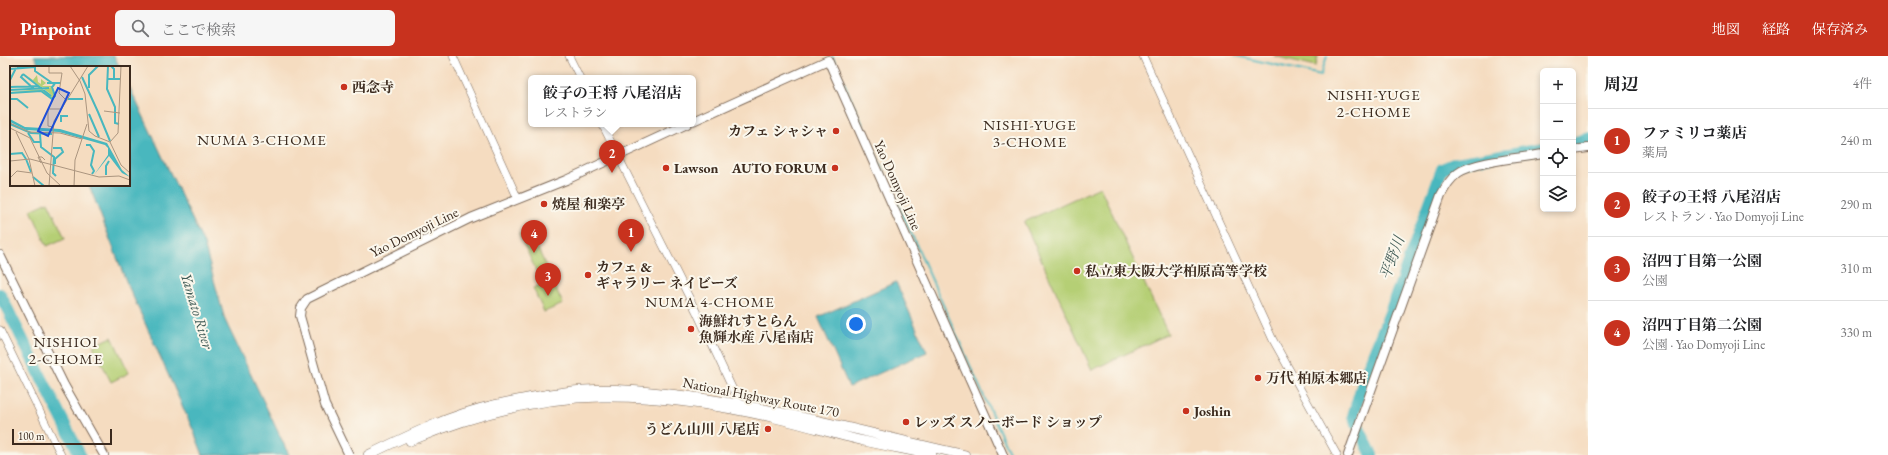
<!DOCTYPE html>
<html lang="ja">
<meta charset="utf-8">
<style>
:root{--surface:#fff;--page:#f6f6f6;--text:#202124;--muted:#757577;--line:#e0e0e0;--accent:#c8321e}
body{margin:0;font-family:"EB Garamond","Noto Serif JP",serif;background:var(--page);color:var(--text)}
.controls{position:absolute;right:12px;top:12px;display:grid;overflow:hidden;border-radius:6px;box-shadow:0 2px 6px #0003}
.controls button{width:36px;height:36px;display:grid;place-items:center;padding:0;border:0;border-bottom:1px solid var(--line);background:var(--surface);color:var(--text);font:20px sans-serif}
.scale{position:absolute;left:12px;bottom:10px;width:100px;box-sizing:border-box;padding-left:4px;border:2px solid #3b2a1e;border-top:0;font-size:11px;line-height:14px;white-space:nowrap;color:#3b2a1e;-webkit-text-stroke:3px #fbf7ec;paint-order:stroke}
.you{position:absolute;left:856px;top:268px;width:14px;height:14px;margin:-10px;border:3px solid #fff;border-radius:50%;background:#1a73e8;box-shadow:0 0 0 6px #1a73e833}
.badge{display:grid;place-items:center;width:26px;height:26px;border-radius:50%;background:var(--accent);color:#fff;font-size:13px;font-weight:700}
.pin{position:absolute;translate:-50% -33px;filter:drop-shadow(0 1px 2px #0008)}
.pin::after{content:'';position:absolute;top:21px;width:14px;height:12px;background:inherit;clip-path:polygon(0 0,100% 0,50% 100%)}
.popup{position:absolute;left:528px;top:19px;width:168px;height:52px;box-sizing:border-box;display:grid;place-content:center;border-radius:6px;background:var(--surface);filter:drop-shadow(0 1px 3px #0005);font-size:13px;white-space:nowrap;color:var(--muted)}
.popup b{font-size:15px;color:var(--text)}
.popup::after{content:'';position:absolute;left:50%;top:100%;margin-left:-8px;border:8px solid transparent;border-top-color:var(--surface)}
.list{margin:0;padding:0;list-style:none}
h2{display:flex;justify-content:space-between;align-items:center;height:52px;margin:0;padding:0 16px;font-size:17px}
h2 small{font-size:13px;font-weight:400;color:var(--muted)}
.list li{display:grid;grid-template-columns:26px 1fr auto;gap:12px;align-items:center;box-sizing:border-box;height:64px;padding:0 16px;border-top:1px solid var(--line)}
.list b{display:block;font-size:15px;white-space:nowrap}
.list p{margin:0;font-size:13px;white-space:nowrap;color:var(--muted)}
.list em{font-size:13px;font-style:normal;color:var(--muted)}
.icon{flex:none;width:22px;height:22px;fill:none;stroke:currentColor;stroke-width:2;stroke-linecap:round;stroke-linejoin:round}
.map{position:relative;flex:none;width:1588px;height:399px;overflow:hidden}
header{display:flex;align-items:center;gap:24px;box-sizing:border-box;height:56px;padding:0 20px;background:var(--accent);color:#fff}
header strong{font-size:19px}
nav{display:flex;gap:22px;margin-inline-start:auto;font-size:14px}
.search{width:280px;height:36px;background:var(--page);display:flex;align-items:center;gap:10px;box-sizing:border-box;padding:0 14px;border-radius:6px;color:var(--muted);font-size:15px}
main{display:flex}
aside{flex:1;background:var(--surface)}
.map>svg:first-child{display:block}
.green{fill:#b5cf75;stroke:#787c4a}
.water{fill:#48b7be;stroke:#42706e}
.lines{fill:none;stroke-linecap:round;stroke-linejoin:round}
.stream{stroke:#48b7be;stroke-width:2}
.river{stroke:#48b7be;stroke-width:12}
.tertiary-casing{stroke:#7c6857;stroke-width:8}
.secondary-casing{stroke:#7c6857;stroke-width:10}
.trunk-casing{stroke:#7c6857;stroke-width:10}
.tertiary{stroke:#fff;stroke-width:7}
.secondary{stroke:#fff;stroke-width:8}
.trunk{stroke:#fff;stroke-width:9}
.poi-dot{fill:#c8321e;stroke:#fbf7ec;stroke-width:1.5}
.labels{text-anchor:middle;stroke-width:4;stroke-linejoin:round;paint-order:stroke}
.poi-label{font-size:14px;font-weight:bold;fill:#3b2a1e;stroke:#fbf7ec;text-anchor:start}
.street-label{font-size:14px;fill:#3b2a1e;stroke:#fbf7ec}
.neighbourhood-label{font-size:15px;letter-spacing:1px;fill:#3b2a1e;stroke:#fbf7ec}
.water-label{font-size:15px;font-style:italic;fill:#405b56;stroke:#fbf7ec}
.inset-river{fill:none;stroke:#48b7be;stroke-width:2}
.inset-road{fill:none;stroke:#ab957f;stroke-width:1}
.view{fill:#1d4ed8;fill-opacity:0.15;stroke:#1d4ed8;stroke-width:2}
.inset-edge{fill:none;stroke:#3b2a1e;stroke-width:2}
</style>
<header>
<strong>Pinpoint</strong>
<div class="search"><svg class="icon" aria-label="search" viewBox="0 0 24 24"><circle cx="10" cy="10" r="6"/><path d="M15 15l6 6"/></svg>ここで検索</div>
<nav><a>地図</a><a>経路</a><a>保存済み</a></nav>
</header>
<main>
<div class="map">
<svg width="1588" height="399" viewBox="0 0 1588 399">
<rect width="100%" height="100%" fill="#fbf7ec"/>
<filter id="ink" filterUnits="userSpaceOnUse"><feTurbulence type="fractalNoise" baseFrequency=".025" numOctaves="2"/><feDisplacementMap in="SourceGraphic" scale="8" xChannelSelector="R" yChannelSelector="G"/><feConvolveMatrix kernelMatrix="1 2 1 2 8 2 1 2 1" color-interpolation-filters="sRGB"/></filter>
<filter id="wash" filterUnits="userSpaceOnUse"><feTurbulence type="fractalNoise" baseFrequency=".012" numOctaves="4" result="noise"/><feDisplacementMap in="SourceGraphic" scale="16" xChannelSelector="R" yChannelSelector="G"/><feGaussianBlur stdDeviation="0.9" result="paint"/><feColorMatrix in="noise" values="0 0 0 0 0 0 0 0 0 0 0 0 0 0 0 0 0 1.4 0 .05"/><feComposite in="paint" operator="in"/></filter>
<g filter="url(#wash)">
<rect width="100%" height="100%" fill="#f5dcc0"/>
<path class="green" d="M1274 0H1318L1316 10Z
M1100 131 1168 278 1092 314 1024 166Z
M48 146 65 182 47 190 31 154Z
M529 173 549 217 539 221 519 178Z
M552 224 563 248 544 256 533 232Z
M112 281 129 317 111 326 93 290Z"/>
<path class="water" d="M34 0H114L120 11H40Z
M129 30 204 188 225 264 289 399H203L194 376 126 225 89 129H129Z
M896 226 927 296 849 331 818 261Z"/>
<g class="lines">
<path class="stream" d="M832 0 1010 399
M1236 0 1321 19 1327 0
M1353 363V360"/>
<path class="river" d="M1573 87 1588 82
M0 238 80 399
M1372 399 1353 360 1366 316 1389 259 1442 113 1456 107 1543 92"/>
</g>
</g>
<g filter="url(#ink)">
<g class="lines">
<g class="tertiary-casing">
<path id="tertiary" d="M453 0 518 143
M569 0 580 22
M1143 0 1273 284 1337 399
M602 68 697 257 742 353
M0 274 61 399"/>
</g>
<g class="secondary-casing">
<path id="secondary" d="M693 65 828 4 1003 399
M1573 94 1588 92
M0 199 64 329 104 399
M349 399 325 349 300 260 301 252 307 243 471 162 566 124 687 68
M1348 399 1441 139C1446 130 1450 123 1458 117 1475 105 1521 102 1543 98"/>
</g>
<g class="trunk-casing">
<path id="trunk" d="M410 385C470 360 536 342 601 341 659 340 719 349 775 362 805 369 834 378 864 385 886 390 909 394 932 399
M368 399C409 379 450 359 494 349 537 339 582 331 626 334 741 341 853 374 965 399"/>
</g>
<use href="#tertiary" class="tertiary"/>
<use href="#secondary" class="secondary"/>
<use href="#trunk" class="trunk"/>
</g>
</g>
<g class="poi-dot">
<circle cx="344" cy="31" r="4"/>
<circle cx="836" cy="75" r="4"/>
<circle cx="666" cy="112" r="4"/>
<circle cx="835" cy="112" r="4"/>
<circle cx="544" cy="148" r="4"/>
<circle cx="1077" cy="215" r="4"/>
<circle cx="588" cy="219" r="4"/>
<circle cx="691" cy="273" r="4"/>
<circle cx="1258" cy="322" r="4"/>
<circle cx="1186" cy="355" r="4"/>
<circle cx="906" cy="366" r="4"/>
<circle cx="768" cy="373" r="4"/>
</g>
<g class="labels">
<g class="poi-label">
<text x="352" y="36">西念寺</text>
<text x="828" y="80" text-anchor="end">カフェ シャシャ</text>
<text x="674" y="117">Lawson</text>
<text x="827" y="117" text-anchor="end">AUTO FORUM</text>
<text x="552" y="153">焼屋 和楽亭</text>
<text x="596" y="216">カフェ &amp;<tspan x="596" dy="16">ギャラリー ネイビーズ</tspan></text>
<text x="1085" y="220">私立東大阪大学柏原高等学校</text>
<text x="699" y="270">海鮮れすとらん<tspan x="699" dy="16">魚輝水産 八尾南店</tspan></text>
<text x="1266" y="327">万代 柏原本郷店</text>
<text x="1194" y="360">Joshin</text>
<text x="914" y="371">レッズ スノーボード ショップ</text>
<text x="760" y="378" text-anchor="end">うどん山川 八尾店</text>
</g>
<g class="street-label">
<text transform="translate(898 129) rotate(66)" y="5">Yao Domyoji Line</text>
<text transform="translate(414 176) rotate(-26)" y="5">Yao Domyoji Line</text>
<text transform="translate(761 341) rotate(11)" y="5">National Highway Route 170</text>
</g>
<g class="neighbourhood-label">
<text x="1374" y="44">NISHI-YUGE<tspan x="1374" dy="17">2-CHOME</tspan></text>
<text x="1030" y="74">NISHI-YUGE<tspan x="1030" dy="17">3-CHOME</tspan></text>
<text x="262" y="89">NUMA 3-CHOME</text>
<text x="710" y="251">NUMA 4-CHOME</text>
<text x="66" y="291">NISHIOI<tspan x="66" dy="17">2-CHOME</tspan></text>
</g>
<g class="water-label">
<text transform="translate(1392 202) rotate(-70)" y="5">平野川</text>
<text transform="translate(197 255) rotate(73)" y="5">Yamato River</text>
</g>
</g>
<g transform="translate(10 10)">
<rect width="120" height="120" fill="#f5dcc0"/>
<path d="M13 7 23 14 27 9 28 16 31 18V13L36 17 32 20H41L43 26H46L45 30 42 33 31 25 0 26 32 23 43 30 34 23 41 21H31Z" fill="#b5cf75"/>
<path d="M0 53 15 61 50 63 97 77 112 104 120 111 112 107 99 90 84 109V120V109L98 89V82L95 79 49 66 16 64 0 56Z" fill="#48b7be"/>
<path class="inset-river" d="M98 0 97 23 105 41V57L109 58M101 0 104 3V13M7 2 25 1M0 3 25 1V5L45 19M13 8 11 11 24 23M13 8 41 30M72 11 88 46M97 13H110M0 14 6 2M37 17H50M0 21 28 20M79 22V9L88 0M0 24 39 22M0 27 31 25 42 33 45 30 42 21 44 19M0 33H7L18 42M58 33H73M88 46 100 75M79 48 89 71M51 56V50H58M0 58 21 67 42 68M18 67 24 76H30M30 68 31 81 44 91 43 107 46 110M76 79H80L84 85 81 99 84 105 82 108M43 82H51L53 86 45 93V98M0 88 12 87 16 93M16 93 21 106M96 109V100L99 95M23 111 34 120"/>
<path class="inset-road" d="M39 0V7H52L49 27 57 35M60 0 70 15 75 28 79 65 85 70 100 76 111 99 120 107M94 45 110 47M0 57 19 66 50 67 72 73M43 61 38 60V43H52M0 62 20 72 37 107 51 120M6 66 19 93 25 120M100 76 108 67 111 0M0 95 20 93 89 111 109 110 120 114M31 97 28 91H32L35 94M0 112 7 105 22 107M39 120 44 55 78 0M64 120 65 94 77 58"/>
<path class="view" d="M48 22 59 27 38 70 28 65Z"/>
<rect width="120" height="120" class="inset-edge"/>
</g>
</svg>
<div class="controls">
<button>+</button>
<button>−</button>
<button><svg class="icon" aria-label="locate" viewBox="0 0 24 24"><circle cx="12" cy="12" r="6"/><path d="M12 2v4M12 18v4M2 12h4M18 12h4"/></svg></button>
<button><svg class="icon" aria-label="layers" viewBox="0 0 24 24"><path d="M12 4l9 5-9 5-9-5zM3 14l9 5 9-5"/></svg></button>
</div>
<div class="scale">100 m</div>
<div class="you"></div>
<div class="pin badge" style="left:631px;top:196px">1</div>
<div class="pin badge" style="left:612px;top:117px">2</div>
<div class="popup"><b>餃子の王将 八尾沼店</b>レストラン</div>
<div class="pin badge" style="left:548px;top:240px">3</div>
<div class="pin badge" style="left:534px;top:197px">4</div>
</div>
<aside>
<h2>周辺<small>4件</small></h2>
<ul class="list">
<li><span class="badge">1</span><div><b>ファミリコ薬店</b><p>薬局</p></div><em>240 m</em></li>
<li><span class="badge">2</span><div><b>餃子の王将 八尾沼店</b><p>レストラン · Yao Domyoji Line</p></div><em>290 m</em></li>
<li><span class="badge">3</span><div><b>沼四丁目第一公園</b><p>公園</p></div><em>310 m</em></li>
<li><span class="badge">4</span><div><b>沼四丁目第二公園</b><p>公園 · Yao Domyoji Line</p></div><em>330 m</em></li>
</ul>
</aside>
</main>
